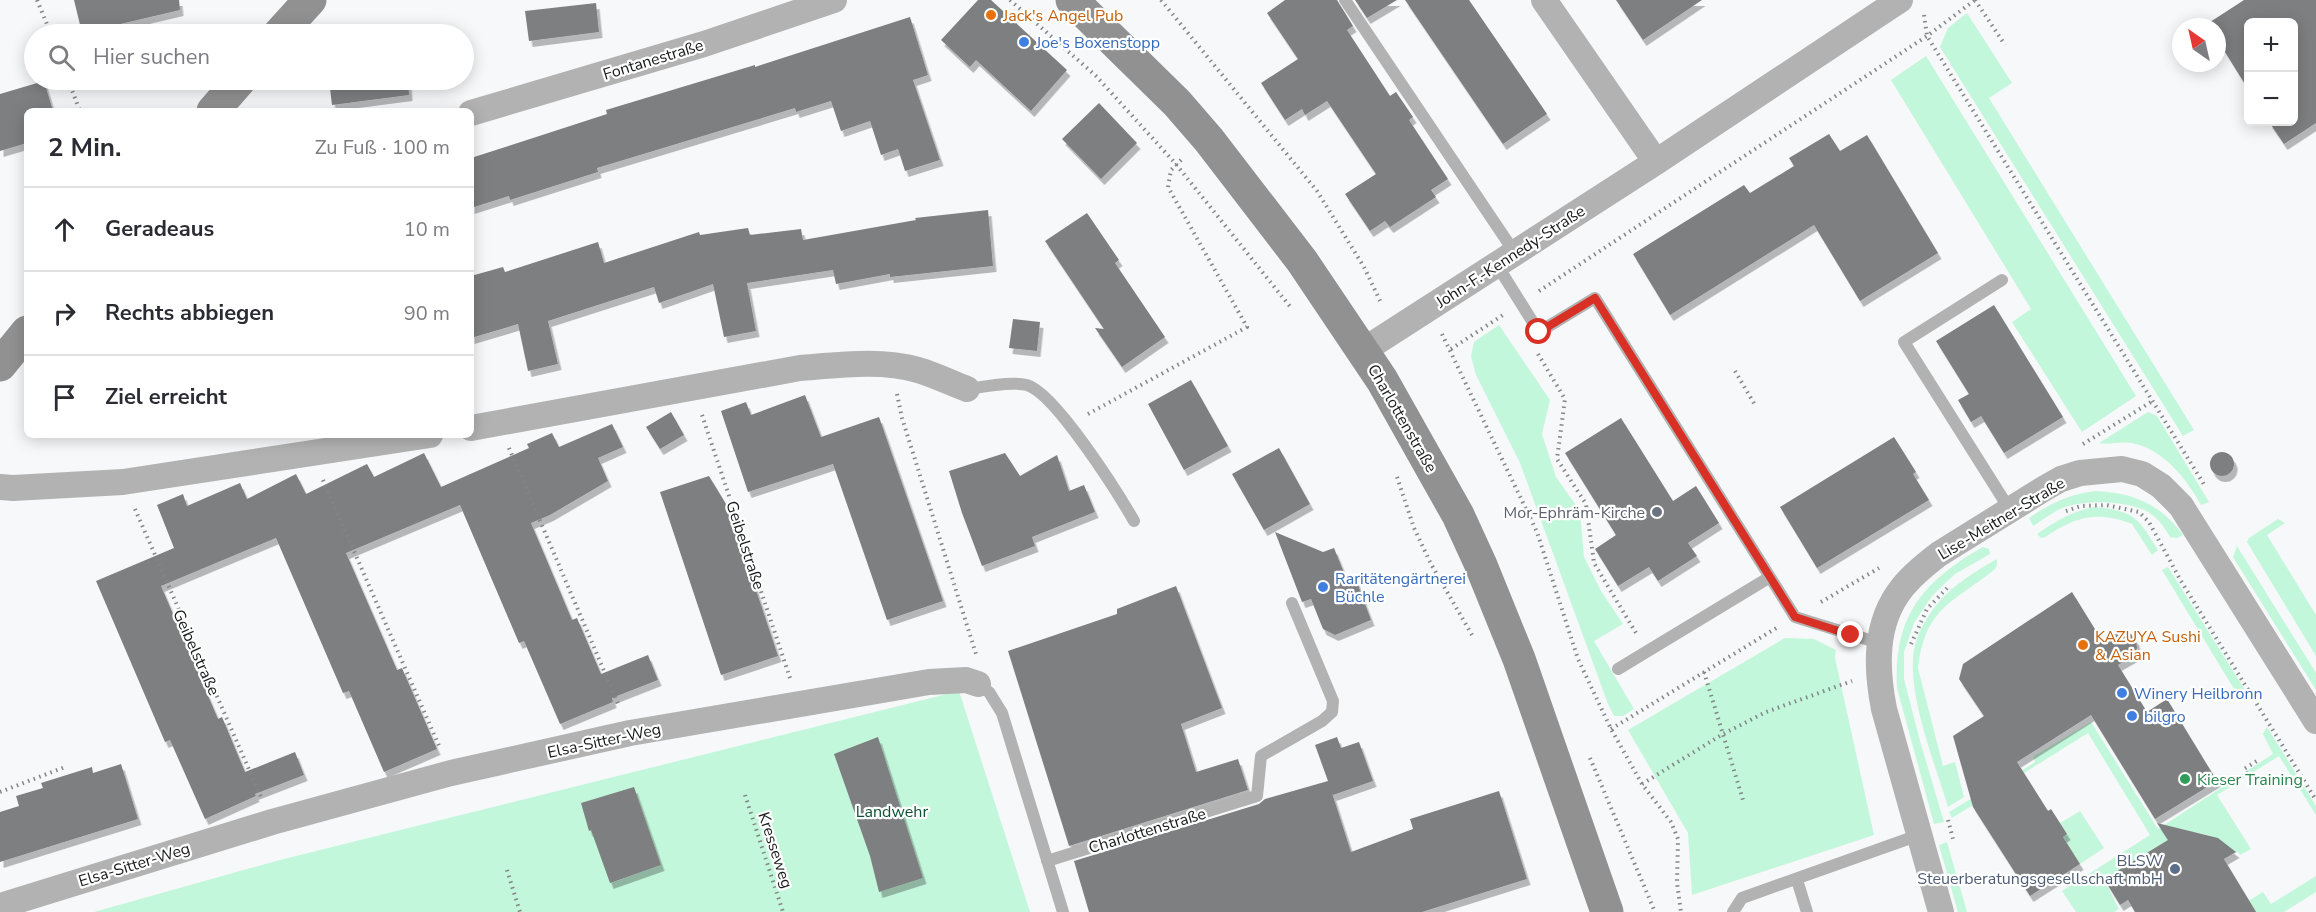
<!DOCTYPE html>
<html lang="de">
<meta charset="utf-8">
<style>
:root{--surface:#fff;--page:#f2f2f3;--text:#2b2b33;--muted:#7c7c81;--line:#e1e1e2}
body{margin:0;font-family:"Nunito Sans",sans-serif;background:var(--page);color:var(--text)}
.controls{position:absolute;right:18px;top:18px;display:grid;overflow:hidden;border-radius:9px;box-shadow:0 3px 15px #0003}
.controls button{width:54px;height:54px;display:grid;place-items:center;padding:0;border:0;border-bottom:2px solid var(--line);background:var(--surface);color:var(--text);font:30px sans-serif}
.compass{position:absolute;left:2172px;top:18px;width:54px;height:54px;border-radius:50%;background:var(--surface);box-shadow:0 3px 15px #0003;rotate:326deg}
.stop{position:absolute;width:18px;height:18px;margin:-14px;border:4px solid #d93025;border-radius:50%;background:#fff}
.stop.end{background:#d93025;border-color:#fff;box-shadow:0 2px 6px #0008}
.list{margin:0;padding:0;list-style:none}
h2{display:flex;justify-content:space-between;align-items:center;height:78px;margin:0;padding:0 24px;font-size:26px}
h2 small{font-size:20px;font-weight:400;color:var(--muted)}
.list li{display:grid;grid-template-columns:39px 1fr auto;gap:18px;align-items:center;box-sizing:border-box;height:84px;padding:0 24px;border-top:2px solid var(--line)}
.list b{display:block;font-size:22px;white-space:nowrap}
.list em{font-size:20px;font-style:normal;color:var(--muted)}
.icon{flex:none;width:33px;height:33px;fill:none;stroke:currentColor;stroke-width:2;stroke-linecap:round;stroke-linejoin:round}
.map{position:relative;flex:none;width:2316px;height:912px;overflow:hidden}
.search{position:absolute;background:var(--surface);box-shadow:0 3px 15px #0003;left:24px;top:24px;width:450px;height:66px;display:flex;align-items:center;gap:15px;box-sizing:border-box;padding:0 21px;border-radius:33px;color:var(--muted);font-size:22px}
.panel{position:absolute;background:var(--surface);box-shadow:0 3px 15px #0003;left:24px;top:108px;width:450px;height:330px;border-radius:9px}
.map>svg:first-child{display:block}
.green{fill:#c3f7db}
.building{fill:#7e7f80;filter:url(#shadow)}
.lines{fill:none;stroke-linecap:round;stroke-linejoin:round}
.path{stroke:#848586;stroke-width:4;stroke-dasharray:1.5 4.5;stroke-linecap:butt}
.lane{stroke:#b3b2b2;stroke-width:12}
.street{stroke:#b3b2b2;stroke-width:26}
.secondary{stroke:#929191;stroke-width:33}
.route{stroke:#d93025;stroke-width:8}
.food-dot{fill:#e8710a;stroke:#fff;stroke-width:2}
.shop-dot{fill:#3f7fe0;stroke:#fff;stroke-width:2}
.worship-dot{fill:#6b7280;stroke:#fff;stroke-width:2}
.leisure-dot{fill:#2e9e5b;stroke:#fff;stroke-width:2}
.service-dot{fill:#5c6f8a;stroke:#fff;stroke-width:2}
.labels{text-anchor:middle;stroke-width:4.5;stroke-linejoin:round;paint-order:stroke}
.food-label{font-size:16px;fill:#c56008;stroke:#fff;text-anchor:start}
.shop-label{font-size:16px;fill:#366cbe;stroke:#fff;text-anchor:start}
.street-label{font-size:16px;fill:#181919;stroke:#fff}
.worship-label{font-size:16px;fill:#5b616d;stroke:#fff;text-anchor:end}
.leisure-label{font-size:16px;fill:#27864d;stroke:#fff;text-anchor:start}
.park-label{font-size:16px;fill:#0c5136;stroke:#fff}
.service-label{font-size:16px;fill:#4e5e75;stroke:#fff;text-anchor:end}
</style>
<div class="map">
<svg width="2316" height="912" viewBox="0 0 2316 912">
<defs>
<filter id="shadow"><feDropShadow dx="3.5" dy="6" stdDeviation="0" flood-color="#0004"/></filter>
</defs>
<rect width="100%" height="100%" fill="#f7f8f9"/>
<path class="green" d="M1967 13 2012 83 1989 98 2194 430 2183 436 1940 47 1948 28Z
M1926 56 2136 396 2082 432 2012 322 2031 309 1891 80Z
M1499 325 1550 400 1542 434 1556 477 1580 511 1584 557 1601 591 1623 624 1594 641 1634 709 1623 716H1614L1608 704 1520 463 1476 375 1471 356 1474 342Z
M2148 412 2157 416 2209 502 2201 505C2187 479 2163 449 2132 443 2121 441 2110 445 2099 443Z
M2096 491C2134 493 2160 504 2183 535L2177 538 2170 537C2164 527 2158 518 2148 512 2129 501 2087 499 2065 507 2054 511 2043 520 2033 526L2029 518C2051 503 2070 494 2096 491Z
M2095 507C2135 511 2138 518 2158 550L2152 555 2132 524C2097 510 2075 517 2045 537L2041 538 2037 534C2056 521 2072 511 2095 507Z
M2278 519 2285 523 2267 535 2316 615V656L2247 542 2249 538Z
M2237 546 2316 673V690L2233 557Z
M1983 547 1989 549 1990 554 1955 574 1932 596 1914 623 1904 652V679L1920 741 1944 822 1934 824 1897 688C1893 616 1923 581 1983 547Z
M1997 559V565L1995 569C1952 604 1926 606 1918 668L1943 766 1955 762 1964 797 1948 807C1935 762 1901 682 1917 638 1922 625 1930 613 1938 603 1954 584 1976 571 1997 559Z
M2168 567 2248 695 2241 697 2237 694 2162 570Z
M1785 638 1814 639 1836 650 1835 658 1874 835 1692 895 1688 833 1628 730Z
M959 691 1030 912H94L276 861Z
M2091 722 2158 829 2273 754 2263 734 2267 727 2316 806V815L2279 756 2217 795 2251 849 2240 855 2238 852 2233 854C2221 837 2206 832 2186 833L2104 879 2119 909 2114 912H2076L2062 891 2150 835 2088 733 1952 818 1949 812 1992 786 1994 789 2035 762 2033 757Z
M2080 811 2104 848 2080 864 2063 837 2067 833 2060 823Z
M1947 842 1967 912H1958L1939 845Z
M2316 876V892L2284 912H2230L2263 892 2271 904Z"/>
<path class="building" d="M74 0H179L180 10 82 33Z
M978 0H991L1067 70 1031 111 976 60 970 67 941 40Z
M1285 0H1337L1353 26 1347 30 1390 96 1396 92 1413 117 1409 120 1448 179 1431 190 1436 197 1390 227 1385 221 1370 231 1345 194 1376 174 1327 101 1305 115 1302 109 1285 120 1261 83 1298 59 1267 13Z
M1355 0H1397L1367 18Z
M1405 0H1469L1547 114 1503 144Z
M1616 0H1702L1643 40Z
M2244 0H2316V123L2284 144 2269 122H2294V22H2248V89L2217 39V27H2209L2207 24Z
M596 3 599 32 529 41 525 11Z
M910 17 928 75 913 80 940 160 905 171 898 149 881 155 870 121 841 131 831 101 796 112 795 108 597 168 598 172 510 200 509 196 471 208V158L607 114 606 110 755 65V67Z
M329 80H408L409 95 332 105Z
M44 81 53 111H27V143L0 151V94Z
M1099 103 1137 143 1101 179 1062 139Z
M1829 134 1840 151 1867 135 1938 253 1860 301 1814 225 1670 315 1633 254 1744 185 1750 193 1794 166 1789 158Z
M988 210 993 266 890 277V274L836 284 833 270 747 283 756 331 724 337 713 284 659 303 654 287 548 321 558 364 528 371 518 324 471 338V276L503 267 505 272 598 242 604 263 699 232 700 235 748 228 750 235 801 229 803 240 916 220 915 218Z
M1087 213 1119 260 1115 263 1165 337 1122 367 1095 328 1104 329 1045 241Z
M1994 305 2063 417 2004 453 1981 416 1971 422 1958 400 1969 394 1936 341Z
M1013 319 1040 322 1037 351 1009 348Z
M1191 380 1228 446 1184 470 1148 404Z
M805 395 821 437 879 417 943 601 887 620 833 464 748 492 721 411 746 402 751 415Z
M671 412 684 435 660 449 646 427Z
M1621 418 1673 501 1696 486 1719 523 1688 543 1697 556 1658 581 1649 567 1618 586 1595 549 1616 535 1565 453Z
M612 424 623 447 598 458 608 481 550 515 531 523 572 620 577 618 601 674 648 655 658 680 612 698 613 702 560 724 524 641 519 643 460 505 346 553 397 670 402 668 437 749 384 772 349 691 343 693 276 538 161 586 218 719 222 717 245 772 295 752 304 775 255 794 256 796 205 819 170 740 165 742 96 581 174 548 157 505 183 494 187 506 240 483 247 499 296 474 306 494 367 464 374 477 424 453 441 487 529 448 527 444 552 433 559 447Z
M1894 437 1916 472 1913 474 1929 500 1817 568 1780 507Z
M1279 448 1310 504 1264 530 1232 474Z
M2210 464a12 12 0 1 1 24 0a12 12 0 1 1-24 0Z
M1005 453 1020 476 1057 455 1069 491 1084 485 1095 512 1032 537 1035 546 982 566 962 513 949 471Z
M709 476 729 509 778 656 721 675 660 492Z
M1275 532 1323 552 1334 548 1347 580 1355 577 1371 620 1335 635 1323 629 1311 599 1302 602Z
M1176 586 1222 708 1181 724 1196 772 1238 759 1248 790 1069 846 1008 651 1117 614V609Z
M2072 592 2101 639 2122 632 2131 634 2136 640 2137 648 2134 656 2118 665 2147 712 2167 699 2217 781 2155 819 2091 715 2017 762 2048 811 2051 809 2067 834 2063 837 2080 864 2030 896 1973 807 1953 736 1984 716 1959 679 1963 664Z
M878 737 923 878 879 892 870 856 834 754Z
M1337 737 1341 748 1359 742 1373 781 1333 795 1332 793 1351 852 1413 829 1410 819 1499 791 1527 879 1422 912H1089L1074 861 1259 804 1265 799 1328 781 1315 745Z
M121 764 138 819 0 862V812L19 806 16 796 43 788 41 783 92 767 93 773Z
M634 787 661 865 610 883 591 830 589 831 581 803Z
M2157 823 2218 838 2236 852 2224 859 2256 912H2135L2128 900 2120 905 2104 879 2168 840Z"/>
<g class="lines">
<path class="path" d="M37 0 51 34
M1010 0 1096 76 1175 163 1292 309
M1161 0 1317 191 1364 267 1382 305
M1975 0 2005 45
M1924 15 1927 36 2205 486
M68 80 80 111
M1539 291 1927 36 1975 0
M1442 334 1537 532 1578 659 1611 729 1642 784 1671 822 1678 839 1677 883 1681 912
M1451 349 1503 315
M1538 354 1565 399 1557 459 1586 504 1594 563 1636 633
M1735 371 1755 405
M897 394 902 418 976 654
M1088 414 1247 327 1168 187 1171 170 1183 158
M702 415 790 678
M2083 444 2151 402
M509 448 619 706
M1397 477 1414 528 1431 564 1472 635
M323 480 440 748
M135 509 261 797
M2066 511 2081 506 2106 505 2139 512 2149 522 2181 581 2316 800
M1821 602 1879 568
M1911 644 1927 609 1949 586
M1704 672 1743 800
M1611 729 1778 627
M1590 758 1655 912
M2250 778 2244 769 2260 759
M1642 784 1723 734 1766 712 1852 681
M0 792 65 767
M745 795 783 912
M1948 820 1953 839
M507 870 520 912"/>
<path class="lane" d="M1345 0 1515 253
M1497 265 1539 332 1595 298 1795 617 1879 643
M2002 280 1904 342 2010 510
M967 389C985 387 1009 381 1027 385 1055 393 1118 493 1134 521
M1618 669 1770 577
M978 684 989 692 1002 713 1063 912
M1047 861 1257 796 1261 756 1322 721 1332 712 1333 701 1292 603
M1797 880 1807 912
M1733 912 1742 898 1919 835"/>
<path class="street" d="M1544 0 1656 162
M471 113 704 44 834 0
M1364 350 1656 162 1900 0
M471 428 800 368C838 365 882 359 918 370 935 375 951 383 967 389
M0 487 13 488 123 482 430 435
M0 906 272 822 451 773 630 733 929 682 966 680 978 684
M1941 912 1884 709C1876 668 1874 623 1902 588 1912 575 1926 564 1939 554L2045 488 2061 479 2080 473 2122 469 2142 474 2161 486 2181 506 2316 721"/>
<path class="secondary" d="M1072 0 1177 103 1209 140 1302 261 1382 380 1458 515 1480 563 1519 659 1607 912
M279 34 310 0
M213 111 240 80
M0 365 27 332"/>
</g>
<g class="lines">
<path class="route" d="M1539 332 1595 298 1795 617 1851 635"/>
</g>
<g class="food-dot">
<circle cx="991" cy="15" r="6"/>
<circle cx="2083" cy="645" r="6"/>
</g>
<g class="shop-dot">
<circle cx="1024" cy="42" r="6"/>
<circle cx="1323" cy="587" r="6"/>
<circle cx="2122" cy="693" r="6"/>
<circle cx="2132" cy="716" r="6"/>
</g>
<circle class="worship-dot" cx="1657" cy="512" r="6"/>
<circle class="leisure-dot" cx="2185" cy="779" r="6"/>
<circle class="service-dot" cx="2175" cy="869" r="6"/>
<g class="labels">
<g class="food-label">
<text x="1003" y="21">Jack's Angel Pub</text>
<text x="2095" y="642">KAZUYA Sushi<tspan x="2095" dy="18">&amp; Asian</tspan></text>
</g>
<g class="shop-label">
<text x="1036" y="48">Joe's Boxenstopp</text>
<text x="1335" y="584">Raritätengärtnerei<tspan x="1335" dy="18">Büchle</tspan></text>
<text x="2134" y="699">Winery Heilbronn</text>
<text x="2144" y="722">bilgro</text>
</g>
<g class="street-label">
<text transform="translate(653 59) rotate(-17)" y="6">Fontanestraße</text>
<text transform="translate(1510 256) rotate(-33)" y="6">John-F.-Kennedy-Straße</text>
<text transform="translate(1403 418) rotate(60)" y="6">Charlottenstraße</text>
<text transform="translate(2001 518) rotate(-31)" y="6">Lise-Meitner-Straße</text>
<text transform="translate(746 545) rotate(72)" y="6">Geibelstraße</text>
<text transform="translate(197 652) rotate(66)" y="6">Geibelstraße</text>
<text transform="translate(604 740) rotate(-12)" y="6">Elsa-Sitter-Weg</text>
<text transform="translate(1147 830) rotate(-17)" y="6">Charlottenstraße</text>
<text transform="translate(776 850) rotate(72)" y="6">Kresseweg</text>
<text transform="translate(134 864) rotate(-17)" y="6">Elsa-Sitter-Weg</text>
</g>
<g class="worship-label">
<text x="1645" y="518">Mor-Ephräm-Kirche</text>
</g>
<g class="leisure-label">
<text x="2197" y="785">Kieser Training</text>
</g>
<g class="park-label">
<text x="892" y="817">Landwehr</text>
</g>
<g class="service-label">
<text x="2163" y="866">BLSW<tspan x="2163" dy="18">Steuerberatungsgesellschaft mbH</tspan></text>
</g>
</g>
</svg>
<div class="controls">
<button>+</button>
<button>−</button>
</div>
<svg class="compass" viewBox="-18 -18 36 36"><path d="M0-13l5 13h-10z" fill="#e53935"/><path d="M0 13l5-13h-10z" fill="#7c7c81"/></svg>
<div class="stop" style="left:1539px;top:332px"></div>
<div class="stop end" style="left:1851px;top:635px"></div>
<div class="search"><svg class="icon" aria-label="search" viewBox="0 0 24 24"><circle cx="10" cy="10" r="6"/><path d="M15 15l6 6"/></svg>Hier suchen</div>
<section class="panel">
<h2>2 Min.<small>Zu Fuß · 100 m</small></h2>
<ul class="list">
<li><svg class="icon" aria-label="ahead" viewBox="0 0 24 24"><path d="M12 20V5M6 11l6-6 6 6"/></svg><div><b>Geradeaus</b></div><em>10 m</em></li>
<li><svg class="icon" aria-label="right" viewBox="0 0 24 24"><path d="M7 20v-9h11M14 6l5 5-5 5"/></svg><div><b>Rechts abbiegen</b></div><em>90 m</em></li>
<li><svg class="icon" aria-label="arrive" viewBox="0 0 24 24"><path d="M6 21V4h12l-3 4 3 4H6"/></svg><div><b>Ziel erreicht</b></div></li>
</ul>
</section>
</div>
